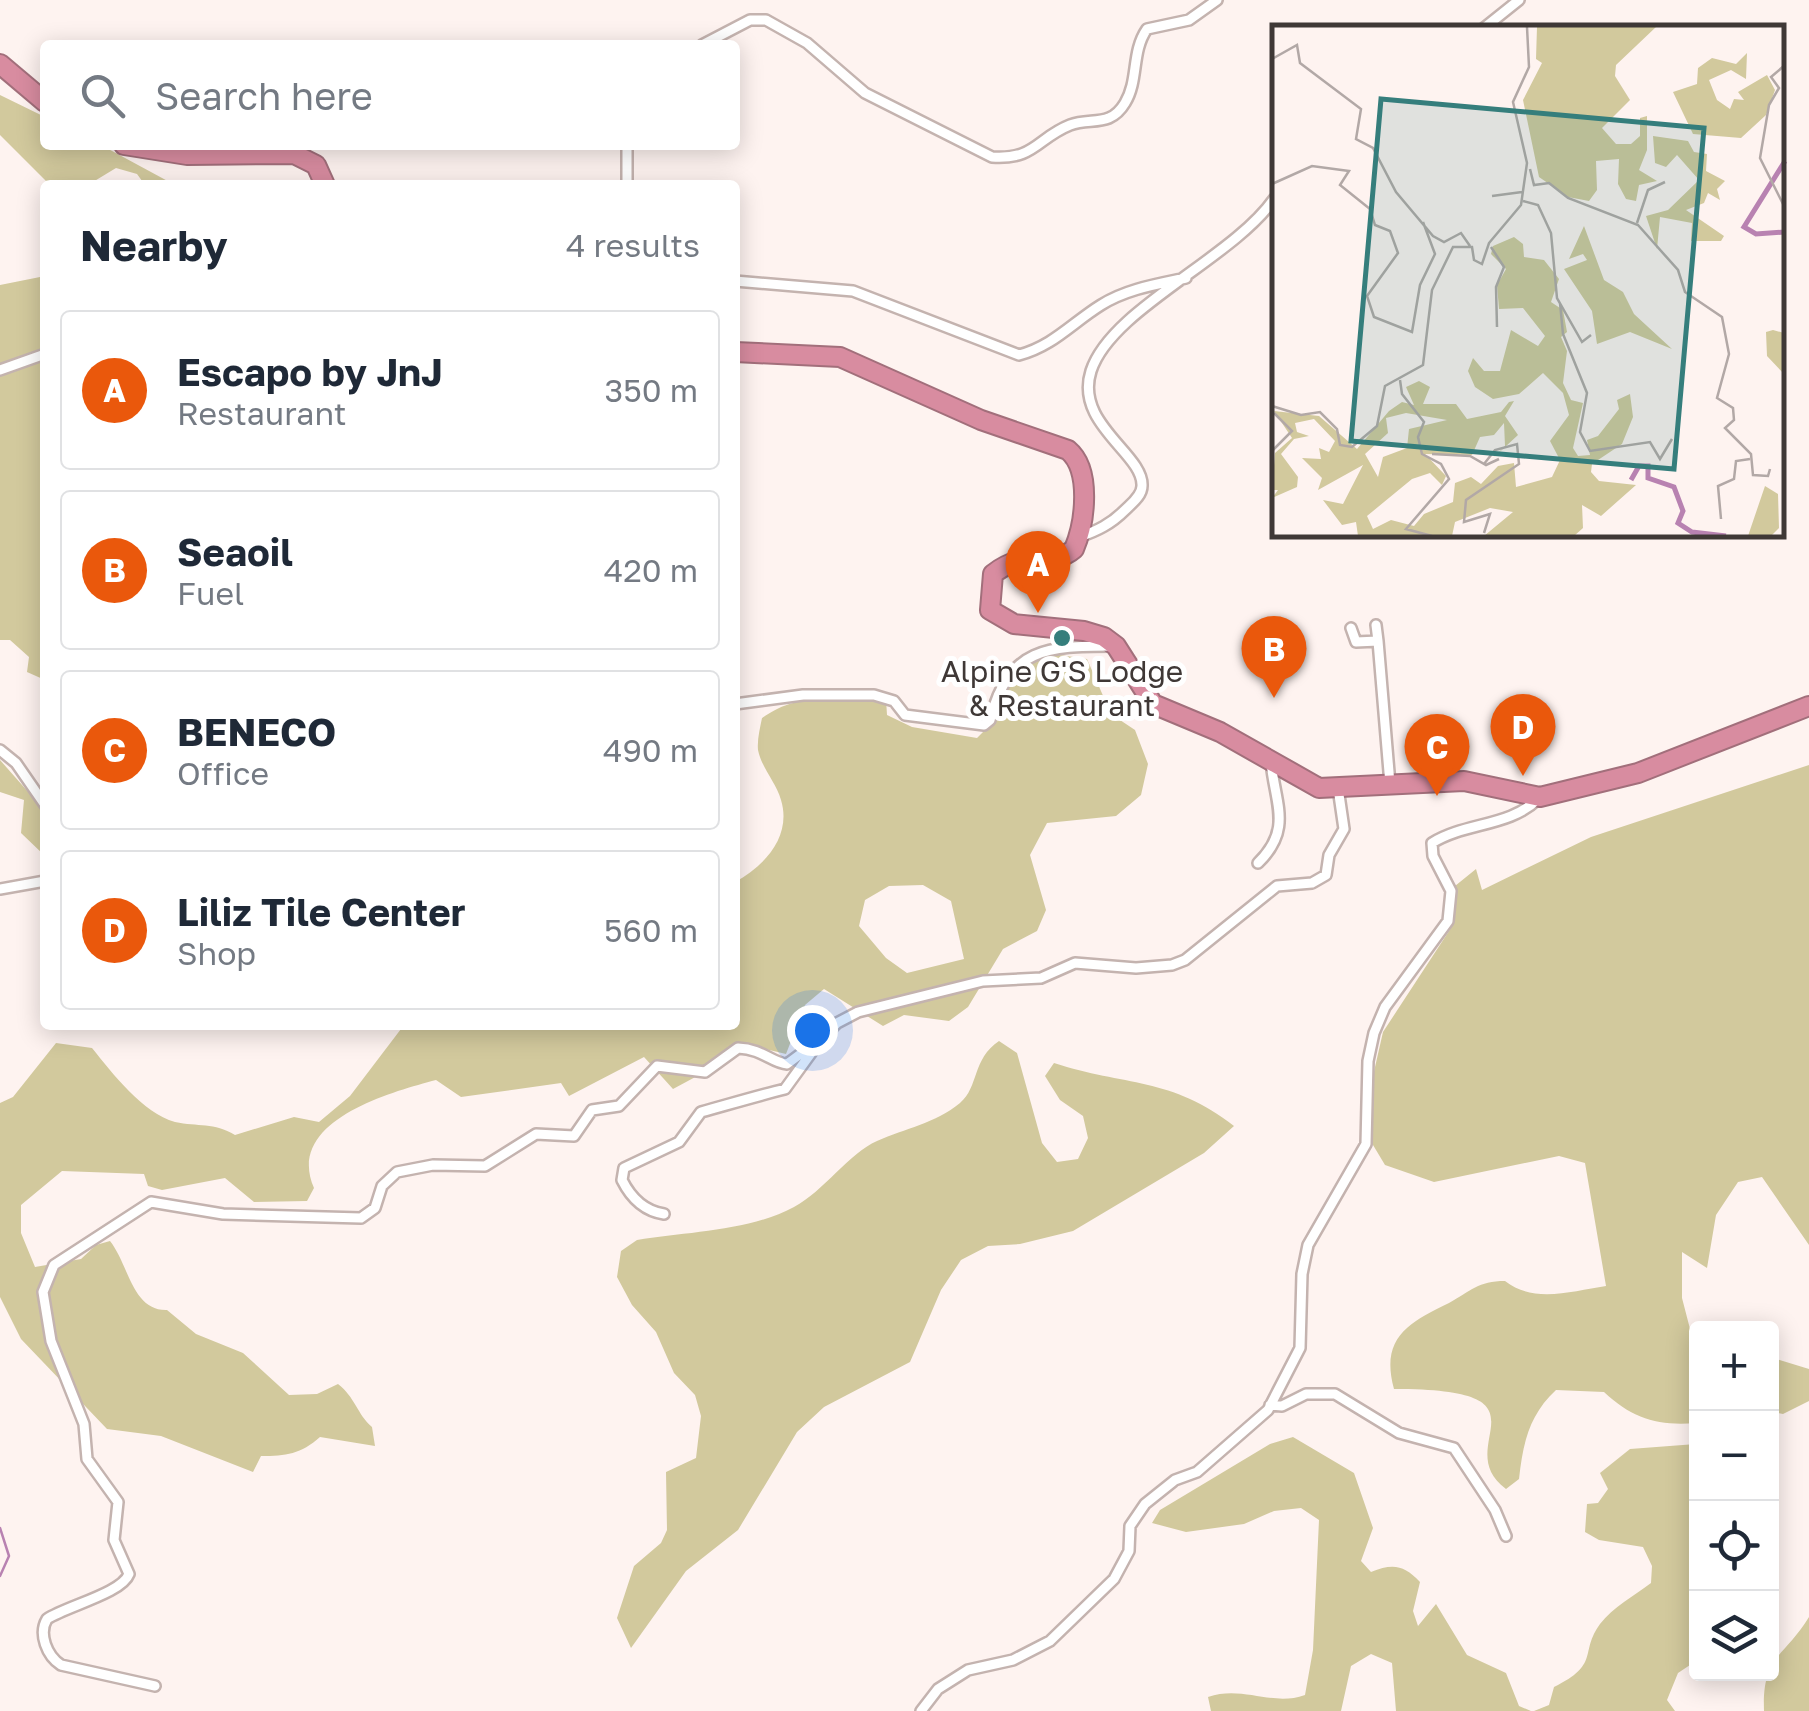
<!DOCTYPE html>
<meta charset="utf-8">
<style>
:root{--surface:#fff;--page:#f6f6f7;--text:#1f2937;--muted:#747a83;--line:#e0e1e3;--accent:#ea580c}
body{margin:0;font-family:"Golos Text",sans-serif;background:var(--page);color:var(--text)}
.controls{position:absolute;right:30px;bottom:30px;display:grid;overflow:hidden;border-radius:10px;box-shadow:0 5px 25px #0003}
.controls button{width:90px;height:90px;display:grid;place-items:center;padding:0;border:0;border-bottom:2px solid var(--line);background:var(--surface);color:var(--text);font:50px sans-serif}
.you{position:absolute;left:812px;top:1030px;width:35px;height:35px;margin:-25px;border:8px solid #fff;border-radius:50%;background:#1a73e8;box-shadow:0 0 0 15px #1a73e833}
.badge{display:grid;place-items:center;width:65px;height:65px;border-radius:50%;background:var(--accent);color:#fff;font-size:32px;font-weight:700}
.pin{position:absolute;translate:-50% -82px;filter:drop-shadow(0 2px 5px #0008)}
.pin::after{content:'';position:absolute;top:52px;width:35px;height:30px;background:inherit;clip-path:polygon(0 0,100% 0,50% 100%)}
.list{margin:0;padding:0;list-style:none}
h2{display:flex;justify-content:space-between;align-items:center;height:130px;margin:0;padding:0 40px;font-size:42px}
h2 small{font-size:32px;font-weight:400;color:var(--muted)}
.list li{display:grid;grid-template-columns:65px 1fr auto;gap:30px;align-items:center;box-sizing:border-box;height:160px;margin:0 20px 20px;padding:0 20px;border:2px solid var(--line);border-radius:10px}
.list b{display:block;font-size:38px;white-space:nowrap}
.list p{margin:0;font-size:32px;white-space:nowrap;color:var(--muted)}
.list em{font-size:32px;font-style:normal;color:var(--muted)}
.icon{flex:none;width:55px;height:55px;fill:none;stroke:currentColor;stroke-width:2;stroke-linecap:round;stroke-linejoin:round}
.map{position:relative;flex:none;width:1809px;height:1711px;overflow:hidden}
.search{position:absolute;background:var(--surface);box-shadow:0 5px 25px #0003;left:40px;top:40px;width:700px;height:110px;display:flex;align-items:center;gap:25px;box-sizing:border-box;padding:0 35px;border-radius:10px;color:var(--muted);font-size:38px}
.panel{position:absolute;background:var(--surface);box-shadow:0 5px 25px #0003;left:40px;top:180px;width:700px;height:850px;border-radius:10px}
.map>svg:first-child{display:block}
.green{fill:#d2c99d;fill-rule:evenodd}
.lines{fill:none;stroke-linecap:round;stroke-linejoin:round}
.stream{stroke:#b882b1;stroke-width:2.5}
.street-casing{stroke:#c4b3af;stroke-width:14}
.highway-casing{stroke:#a26f7b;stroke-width:22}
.street{stroke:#fff;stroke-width:9}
.highway{stroke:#d88ca0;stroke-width:18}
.poi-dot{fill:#357e7c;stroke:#fff;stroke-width:4}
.labels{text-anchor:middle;stroke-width:10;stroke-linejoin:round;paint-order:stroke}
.poi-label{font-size:30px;fill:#3f3836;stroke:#fff}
.inset-river{fill:none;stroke:#b882b1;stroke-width:5}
.inset-road{fill:none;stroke:#b2a8a6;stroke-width:2.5}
.view{fill:#357e7c;fill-opacity:0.15;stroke:#357e7c;stroke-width:5}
.inset-edge{fill:none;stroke:#3f3836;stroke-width:5}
</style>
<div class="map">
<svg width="1809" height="1711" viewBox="0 0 1809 1711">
<rect width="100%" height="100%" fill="#fef3f0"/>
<path class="green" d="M0 95 45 117V145H101L175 185H145L137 174 116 168 88 185H50L0 135Z
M45 276V680L27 672 29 657 10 640H0V285Z
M1046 653 1087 659 1111 714 1135 730 1148 764 1141 795 1116 816 1047 823 1030 855 1046 910 1037 931 1003 949 968 1007 949 1021 904 1015 883 1026 824 989 805 1005 786 1054 753 1046 673 1089 644 1057 569 1096 561 1083 461 1097 436 1080C387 1093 285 1122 314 1188L307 1201 254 1202 225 1178 162 1190 148 1186 144 1174 62 1171 21 1205V1233L35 1267 81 1259 96 1245 110 1241C129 1265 132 1311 167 1310L196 1334 243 1353 289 1395 317 1394 338 1384C355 1397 357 1414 372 1427L375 1446 320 1437C301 1454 286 1456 261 1456L253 1472 161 1436 107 1429 21 1339 0 1297V1103L13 1097 56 1043 92 1048C112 1073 143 1113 175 1122 198 1127 214 1122 235 1135L294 1117 319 1122 350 1096 404 1025H735V882C765 866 792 836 781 800 776 782 762 769 758 750 757 740 760 728 762 718 809 686 824 712 866 689L886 699 887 715 912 727 977 738 990 725 1013 676ZM923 885 951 901 964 959 907 973 886 958 859 926 865 900 889 886Z
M0 760 45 811V856L21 833 24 800 0 792Z
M1809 765V1245L1762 1177 1738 1182 1716 1215 1707 1268 1682 1252V1298L1696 1352V1423C1658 1426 1633 1419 1604 1392L1556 1390C1529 1415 1523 1443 1519 1479L1506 1489C1447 1445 1563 1389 1394 1389 1380 1338 1408 1323 1449 1303 1471 1291 1478 1281 1505 1281 1534 1304 1572 1291 1606 1286L1585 1163 1559 1156 1434 1182 1385 1165 1370 1140V1089L1383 1032 1451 928 1455 886 1476 869 1482 890 1591 837Z
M999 1041 1017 1053 1042 1143 1057 1162 1078 1159 1088 1138 1083 1116 1060 1100 1045 1076 1054 1063C1124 1086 1172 1077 1234 1126L1204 1153 1073 1231 1020 1244 988 1246 961 1260 941 1290 910 1362 824 1407 797 1432 738 1530 686 1571 631 1648 617 1618 634 1566 661 1543 667 1530 666 1472 696 1458 701 1416 695 1395 674 1373 656 1332 632 1305 617 1277 621 1251 637 1240C686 1232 750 1231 794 1207 824 1191 849 1153 877 1141 906 1128 934 1124 960 1103 979 1087 972 1059 999 1041Z
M1776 1359 1809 1369V1401L1783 1414 1772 1412V1363Z
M1293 1437 1354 1473 1373 1528 1361 1561 1371 1572C1393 1563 1404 1565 1420 1582L1413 1611 1418 1626 1436 1604 1467 1655 1506 1673 1519 1706 1531 1711H1396L1392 1663 1371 1654 1351 1666 1341 1711H1211L1208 1697C1243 1685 1272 1707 1305 1695L1313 1650 1319 1520 1301 1508 1274 1511 1244 1524 1186 1532 1152 1523 1160 1510 1270 1444Z
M1696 1444V1661L1678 1673 1667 1700 1675 1711H1534L1549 1705 1554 1687C1601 1664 1579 1653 1600 1624 1613 1607 1634 1596 1651 1583L1652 1566 1643 1547 1599 1540 1585 1532 1587 1504 1598 1503 1608 1489 1600 1473 1630 1449Z
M1809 1617V1711H1764C1762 1655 1784 1658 1809 1617Z"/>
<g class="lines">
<path class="stream" d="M0 1528 9 1556 0 1576"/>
<g class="street-casing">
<path id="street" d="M1484 28 1519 0
M702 45 750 20H766L807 43 865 93 992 157C1035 160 1037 138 1070 125 1091 117 1110 128 1125 103 1139 80 1131 52 1147 29L1189 20 1217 0
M627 185V145
M735 281 853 291 1019 355C1053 346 1072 323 1101 305 1126 289 1158 284 1186 278
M0 370 45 354
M1079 537C1097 531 1111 524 1125 510 1131 504 1142 496 1142 486 1144 454 1074 424 1091 371 1111 309 1232 259 1274 199
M1376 625 1378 641
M1351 628 1356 642 1378 641 1390 784
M735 704 803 695H874L894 701 905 715 984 725 990 720C1009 647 1047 646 1114 646
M0 750 16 763 45 805
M1258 863C1293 829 1275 804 1271 762
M0 889 45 881
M664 1214C644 1211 631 1198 622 1180L624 1168 679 1142 701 1112C730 1104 757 1096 785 1089L822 1038 837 1023 858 1012 983 981 1041 978 1075 963 1136 968 1172 965 1185 960 1277 886 1312 883 1326 875 1329 855 1344 829 1338 788
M1270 1405 1282 1406 1306 1394H1335L1399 1433 1454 1448 1495 1510 1506 1536
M155 1686 61 1665C47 1656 38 1634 47 1619 67 1606 122 1593 129 1574L114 1540 118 1502 87 1459 84 1424 51 1341 43 1292 54 1265 151 1202 223 1214 361 1218 375 1208 382 1186 397 1172 433 1165 485 1166 536 1134 574 1136 592 1110 619 1106 657 1066 705 1072 738 1048C763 1049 772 1063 787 1064L822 1038
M921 1711 938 1689 968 1670 1013 1660 1050 1641 1114 1579 1129 1551 1130 1526 1145 1504 1175 1480 1197 1472 1268 1410 1300 1348 1302 1274 1308 1245 1366 1144 1368 1061 1374 1033 1385 1007 1448 921 1451 891 1433 856 1432 843C1466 822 1509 827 1538 799"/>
</g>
<g class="highway-casing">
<path id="highway" d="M0 64 45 102
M124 145 187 155 294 154 316 165 325 185
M735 352 840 357 981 420 1068 450C1092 470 1085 523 1074 549 1051 569 1027 547 993 574L990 610 1014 624 1084 631 1104 637 1116 646 1153 704 1220 732 1319 788 1464 781 1540 797 1638 773 1809 706"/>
</g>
<use href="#street" class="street"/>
<use href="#highway" class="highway"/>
</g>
<circle class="poi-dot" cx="1062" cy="638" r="10"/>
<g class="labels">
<g class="poi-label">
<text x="1062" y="682">Alpine G'S Lodge<tspan x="1062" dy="34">&amp; Restaurant</tspan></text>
</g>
</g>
<g transform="translate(1272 25)">
<rect width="512" height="512" fill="#fef3f0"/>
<path d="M265 2H384L344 40 343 51 358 75 330 103 344 119H359L368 111V93L375 91V125L367 145 385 156 367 160 364 176 354 174 346 159 347 134 324 136 325 165 317 176 296 172 267 152 251 75 270 38 264 34ZM475 28 474 54 459 45 437 55 445 75 458 84 462 74 472 75 466 67 495 50 503 65 494 90 469 113 421 109 401 67 425 59 426 43 440 33 464 39ZM381 111 416 116 422 127 435 129 434 146 453 156 445 164 448 175 436 168 432 178 414 185 452 211 449 216H419L420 198 388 192 385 224 374 191 396 185 427 155 405 130 394 142 383 138ZM312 201 332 255 351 267 362 289 400 324 358 307 325 319 320 286 292 244 315 235 311 229 297 234ZM242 212 251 219 252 232 272 235 287 254 279 277 291 285 295 307 289 312 295 326 291 358 299 375 311 378 301 423 306 431 318 430 315 415 326 411 347 384 345 375 358 369 361 392 350 419 320 439 319 447 327 456 364 460 329 491 310 480 311 503 302 511H212L241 487 218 483 183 497 180 511H86L84 497 70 500 51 475 71 479 91 440 46 465 50 453 30 433 49 434 47 423 57 427 63 416 42 394 23 398 25 407 37 411 22 414 9 429 26 452 25 462 0 473 6 465H0L3 428 20 413 2 386 47 391 85 424 117 386 130 377 142 380 134 362 147 356 158 362 151 379H184L195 394 229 387 237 377 242 376 233 391 246 410 220 434 233 421 232 398 222 410 208 412 200 430 153 429 174 451 170 460 158 448 140 454 95 491 101 504 119 495 142 501 152 489 181 477 183 458 199 452 209 459 226 441 242 438 244 462 280 452 288 435 278 416 297 390 291 368 271 348 247 369 221 374 203 362 196 346 201 333 212 346H228L239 305 266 321 273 311 251 283 227 284 225 260 234 244 219 229 221 221ZM134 388 175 395 137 404 135 423 111 432 106 452 93 429 116 408 114 393ZM501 305 512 308V349L495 331 494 307ZM493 461 506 469 507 503 499 511H476Z" fill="#d2c99d" fill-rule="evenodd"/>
<path class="inset-river" d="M513 136 472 202 484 209 513 207M359 455 367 441H376V453L402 462 411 486 406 498 420 507 454 511"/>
<path class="inset-road" d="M0 34 25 20 28 38 89 84 84 114 101 123 124 167 161 211 172 217 189 208 198 221M513 40 499 52 507 63 497 80 488 133 513 183M258 144 262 160 277 158 296 173 366 200 406 245 413 267 450 292 457 329 445 373 461 383 462 395 453 403 479 429 481 450 496 451 498 444M0 159 40 141 77 146 68 160 98 184 103 200 118 206 126 228 95 271 102 292 140 307 148 260 163 229 151 197M220 171 250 167M251 176 266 180 279 208 285 273 310 317 319 310M365 198 376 165 393 157M219 222 232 242 224 262 225 302M288 278 291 309 315 368 308 407 318 426 378 417 388 434 400 414M128 355 130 369 152 397 146 412 150 429 169 439 177 454 134 504 160 511M0 381 29 390 48 387 65 404 68 420 80 422 105 401 113 361 151 340 160 265 181 222H200L202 235 210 239 217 218 249 180 255 138 241 77 257 42 255 2M0 426 20 406 2 388M160 429 198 431 214 440 227 434M449 494 446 461 462 454 464 436 478 434M212 508 218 489 192 497 194 475 247 439 245 419 223 425 212 439"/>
<path class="view" d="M109 74 432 103 402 444 79 416Z"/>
<rect width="512" height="512" class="inset-edge"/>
</g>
</svg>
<div class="controls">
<button>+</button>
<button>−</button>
<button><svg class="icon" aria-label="locate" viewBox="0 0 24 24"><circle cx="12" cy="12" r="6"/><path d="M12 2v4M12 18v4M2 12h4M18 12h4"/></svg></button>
<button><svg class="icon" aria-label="layers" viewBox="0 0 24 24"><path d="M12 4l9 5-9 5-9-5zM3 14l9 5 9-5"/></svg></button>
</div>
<div class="you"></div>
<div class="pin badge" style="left:1038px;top:613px">A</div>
<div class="pin badge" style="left:1274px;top:698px">B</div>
<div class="pin badge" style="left:1437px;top:796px">C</div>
<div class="pin badge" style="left:1523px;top:776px">D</div>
<div class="search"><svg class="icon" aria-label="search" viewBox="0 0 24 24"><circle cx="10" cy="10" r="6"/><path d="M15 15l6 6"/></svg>Search here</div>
<section class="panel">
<h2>Nearby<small>4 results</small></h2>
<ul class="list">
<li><span class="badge">A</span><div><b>Escapo by JnJ</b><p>Restaurant</p></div><em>350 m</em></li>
<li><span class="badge">B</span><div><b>Seaoil</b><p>Fuel</p></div><em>420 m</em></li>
<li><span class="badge">C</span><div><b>BENECO</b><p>Office</p></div><em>490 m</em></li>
<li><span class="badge">D</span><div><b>Liliz Tile Center</b><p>Shop</p></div><em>560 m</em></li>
</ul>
</section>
</div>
